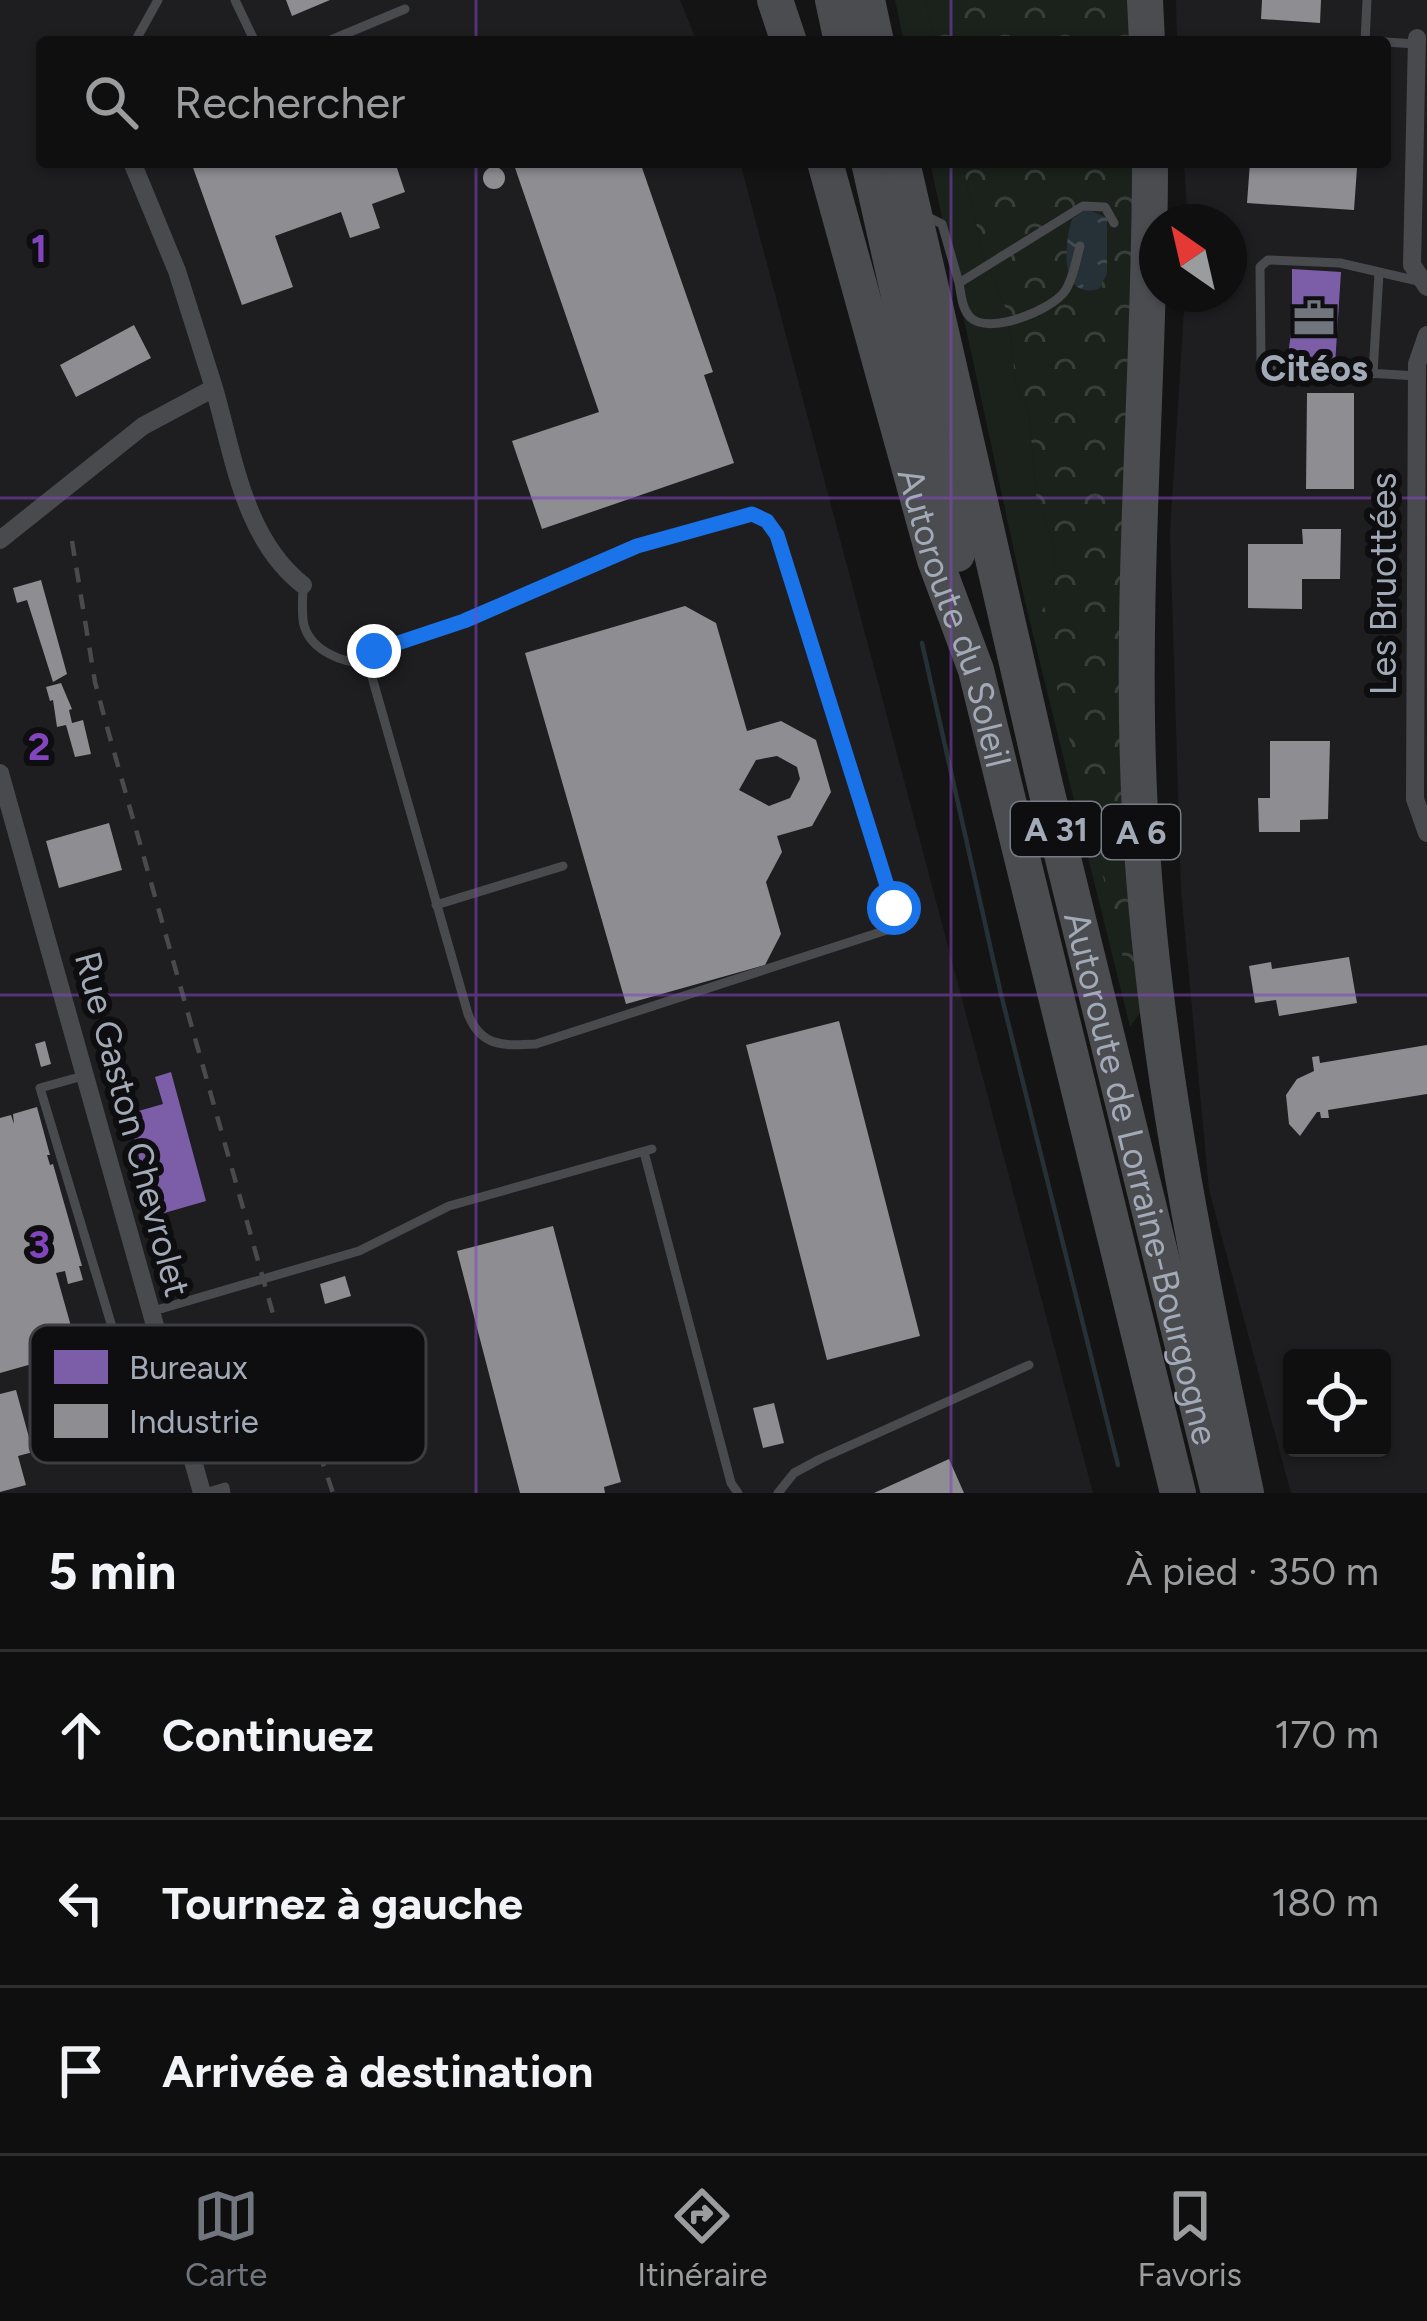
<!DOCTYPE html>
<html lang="fr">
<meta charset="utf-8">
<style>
:root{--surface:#0f0f0f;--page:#1d1d1d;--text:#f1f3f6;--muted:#9b9c9e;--line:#2f2f2f;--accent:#71767e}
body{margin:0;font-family:Figtree,sans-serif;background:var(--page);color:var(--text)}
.controls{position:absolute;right:36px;bottom:36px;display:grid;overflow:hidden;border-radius:12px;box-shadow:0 3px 9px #0004}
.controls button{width:108px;height:108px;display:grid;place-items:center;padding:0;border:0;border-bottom:3px solid var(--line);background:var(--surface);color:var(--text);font:60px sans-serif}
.compass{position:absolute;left:1139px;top:204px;width:108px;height:108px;border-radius:50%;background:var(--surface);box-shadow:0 3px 9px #0004;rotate:326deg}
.stop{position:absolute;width:36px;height:36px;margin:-27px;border:9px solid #1a73e8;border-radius:50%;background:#fff}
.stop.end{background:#1a73e8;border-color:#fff;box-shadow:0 3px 12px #0008}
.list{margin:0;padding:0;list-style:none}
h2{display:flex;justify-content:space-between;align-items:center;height:156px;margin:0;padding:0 48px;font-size:51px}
h2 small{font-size:39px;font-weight:400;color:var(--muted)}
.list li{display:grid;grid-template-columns:78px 1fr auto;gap:36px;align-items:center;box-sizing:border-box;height:168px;padding:0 48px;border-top:3px solid var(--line)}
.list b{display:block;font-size:45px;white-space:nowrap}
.list em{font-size:39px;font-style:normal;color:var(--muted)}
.icon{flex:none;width:66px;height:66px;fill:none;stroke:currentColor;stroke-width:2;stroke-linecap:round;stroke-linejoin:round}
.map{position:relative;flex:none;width:1427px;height:1493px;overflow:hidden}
.search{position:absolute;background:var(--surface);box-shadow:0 3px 9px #0004;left:36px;right:36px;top:36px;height:132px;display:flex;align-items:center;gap:30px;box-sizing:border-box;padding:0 42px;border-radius:12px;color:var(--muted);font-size:45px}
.sheet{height:660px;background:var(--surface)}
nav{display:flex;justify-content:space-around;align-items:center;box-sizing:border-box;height:168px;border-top:3px solid var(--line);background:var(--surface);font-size:33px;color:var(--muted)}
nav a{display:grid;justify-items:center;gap:6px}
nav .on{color:var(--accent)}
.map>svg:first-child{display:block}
.built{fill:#1e1e20;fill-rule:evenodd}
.green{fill:#1a221b}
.forest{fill:url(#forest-crowns)}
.water{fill:url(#water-ripples)}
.offices{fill:#7b5ea7}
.industry{fill:#8d8d92;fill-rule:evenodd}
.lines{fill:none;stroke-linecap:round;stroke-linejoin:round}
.stream{stroke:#263037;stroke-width:4.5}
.lane{stroke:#484a4d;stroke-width:9}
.street{stroke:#484a4d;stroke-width:18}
.highway{stroke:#4a4c50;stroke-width:36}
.rail{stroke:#484a4d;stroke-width:4.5;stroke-dasharray:15 12;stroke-linecap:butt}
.route{stroke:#1a73e8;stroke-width:15}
.grid{fill:none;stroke:#8345bd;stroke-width:3;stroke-opacity:0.55}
.labels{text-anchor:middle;stroke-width:12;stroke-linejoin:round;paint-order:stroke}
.shield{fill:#0e0e10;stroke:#767b85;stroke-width:3}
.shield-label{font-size:33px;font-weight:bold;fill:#a3aab7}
.poi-label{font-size:36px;font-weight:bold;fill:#a3aab7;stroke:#0e0e10}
.street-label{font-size:36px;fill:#a3aab7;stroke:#0e0e10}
.key{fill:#0e0e10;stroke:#3b3d42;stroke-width:3}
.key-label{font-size:33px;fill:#a3aab7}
.grid-label{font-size:39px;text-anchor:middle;font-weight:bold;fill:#8345bd;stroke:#0e0e10;stroke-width:12;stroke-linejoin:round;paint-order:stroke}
</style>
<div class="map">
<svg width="1427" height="1493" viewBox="0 0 1427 1493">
<defs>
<pattern id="forest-crowns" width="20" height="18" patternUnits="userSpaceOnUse" patternTransform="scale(3)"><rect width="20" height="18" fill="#1a221b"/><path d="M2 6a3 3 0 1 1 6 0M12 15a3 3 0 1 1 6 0" fill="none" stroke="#383f3a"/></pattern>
<pattern id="water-ripples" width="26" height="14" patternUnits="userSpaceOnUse" patternTransform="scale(3)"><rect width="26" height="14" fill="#263037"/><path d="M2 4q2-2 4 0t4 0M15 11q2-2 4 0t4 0" fill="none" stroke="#424b52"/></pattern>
</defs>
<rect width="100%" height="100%" fill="#141414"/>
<path class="built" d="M0 0H680L697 42H42V162H740L1093 1493H0Z
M1176 0H1427V1493H1291L1209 1190 1181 891 1170 532 1185 294H1229V222H1188L1184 162H1385V42H1177ZM1292 1358H1382V1448H1292Z"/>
<path class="green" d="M895 0H925L935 42H904Z
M930 162H962L984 258 1008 314 1016 386 1029 413 1036 496 1055 550 1053 594 1040 616 1124 961H1138L1140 1013 1130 1027 1025 602Z"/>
<path class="forest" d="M925 0H1129L1131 42H935Z
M962 162H1137L1138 961 1124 962 1039 615 1053 594 1055 550 1036 496 1029 413 1016 386 1008 314 984 258Z"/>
<path class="water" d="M1087 209 1107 218V274L1099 289C1059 300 1064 245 1072 219Z"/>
<path class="offices" d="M1292 269 1341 272 1335 365 1287 362 1292 326Z
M171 1072 206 1201 154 1216 128 1114 163 1104 155 1077Z"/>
<path class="industry" d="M286 0H330L292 16Z
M1262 0H1321L1320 23 1261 19Z
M191 162H395L405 192 372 204 380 228 350 238 341 212 275 236 293 287 242 305Z
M513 162H640L713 372 704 375 734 463 542 529 512 441 599 412Z
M1250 162 1357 168 1354 210 1247 203Z
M483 178a11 11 0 1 1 22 0a11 11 0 1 1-22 0Z
M134 325 151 358 76 397 60 365Z
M1307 393H1354V489H1306Z
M1302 529H1341L1340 579H1302V609L1248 608V544H1303Z
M41 580 67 674 53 682 27 600 17 603 13 588Z
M685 606 716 623 747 731 781 721 816 740 831 792 812 826 777 836 782 852 766 882 781 934 765 965 626 1004 525 653ZM777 756 797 767 800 779 790 798 769 806 739 790 756 760Z
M61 683 72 709 69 710 72 723 83 720 91 754 75 757 66 725 57 727 53 700 50 701 46 687Z
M1270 741H1330L1328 819 1300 820V832H1259L1258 798H1270Z
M109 823 122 870 59 888 46 841Z
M1349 957 1357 1003 1279 1016 1276 1000 1255 1003 1249 966 1271 962 1272 969Z
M839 1021 920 1336 827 1360 746 1045Z
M45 1041 51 1064 41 1067 35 1044Z
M1427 1045V1094L1328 1110 1329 1118H1321L1320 1112H1317L1300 1136 1289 1124 1286 1095 1297 1079 1314 1071 1312 1057 1319 1056 1320 1063Z
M37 1107 50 1155H47L50 1165 53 1164 82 1266H79L83 1280 68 1284 65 1271 56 1273 78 1351 0 1373V1118L11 1115 14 1124 13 1114Z
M553 1226 621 1482 604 1487 605 1493H520L457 1251Z
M345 1276 351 1296 325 1304 320 1284Z
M16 1390 33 1452 18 1456 26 1485 0 1492V1394Z
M774 1403 784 1443 763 1448 753 1408Z
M949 1459 964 1493H874Z"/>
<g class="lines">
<path class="stream" d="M922 643 1000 990 1118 1465"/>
<path class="lane" d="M235 0 255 42
M138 36 158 0
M326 42 405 9
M1365 42 1367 0
M1385 42 1416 44
M922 214 942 224 959 283 1083 206 1105 207 1114 223
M959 283C961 294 962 310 971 318 990 335 1052 310 1065 291 1073 279 1076 261 1080 246
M1373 374 1379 273
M1417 376 1269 367 1261 360 1260 267 1268 260 1340 263 1418 281
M752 515 767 521 777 535 894 908 893 920 887 930 536 1044C503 1046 481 1047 468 1014L368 663 374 651 388 644 464 621 637 546Z
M303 585C303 598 301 613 304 625 311 651 344 664 368 663
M436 905 563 866
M83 1076 40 1088 151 1456 191 1454
M644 1152 731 1483 738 1493
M150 1312 359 1251 449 1206 652 1149
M205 1493 225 1487 226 1493
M778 1493 794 1473 820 1459 1029 1365"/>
<path class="street" d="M1417 38 1412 265 1427 287
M1427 335 1417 364 1415 799 1427 833
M214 388C234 457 244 539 303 585
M0 540 143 426 214 388 177 271 132 162
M0 773 202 1493"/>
<g class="highway">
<path d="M775 0 789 42"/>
<path d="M833 0 842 42"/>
<path d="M867 0 876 42"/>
<path d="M1145 0 1147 42"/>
<path id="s1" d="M825 162 935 560 976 670 1178 1493"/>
<path d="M869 162 957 554"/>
<path id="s2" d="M902 162 1045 785 1219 1493"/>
<path d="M1150 162C1150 372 1130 581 1139 791 1148 1028 1197 1262 1246 1493"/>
</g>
<path class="rail" d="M72 541 95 682 107 727 277 1328 333 1493"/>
</g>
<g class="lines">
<path class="route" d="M374 651 464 621 637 546 752 514 767 521 777 535 894 908"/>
</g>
<path class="grid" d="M476 0V42M951 0V42M476 162V1493M951 162V1493M0 498H1427M0 995H1427"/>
<defs>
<g id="office-bare" transform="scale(3.24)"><path d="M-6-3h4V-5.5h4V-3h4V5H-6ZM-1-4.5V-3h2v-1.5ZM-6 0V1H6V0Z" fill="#71767e" stroke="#0e0e10" stroke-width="2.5" paint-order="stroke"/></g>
</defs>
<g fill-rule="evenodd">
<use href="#office-bare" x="1314" y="318"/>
</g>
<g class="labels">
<g class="shield">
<rect x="1011" y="802" width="90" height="54" rx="9"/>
<rect x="1102" y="805" width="78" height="54" rx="9"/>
</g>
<g class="shield-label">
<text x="1056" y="841">A 31</text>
<text x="1141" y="844">A 6</text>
</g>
<g class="poi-label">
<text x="1314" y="381">Citéos</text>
</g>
<g class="street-label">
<text transform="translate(1383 584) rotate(-90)" y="13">Les Bruottées</text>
<text dy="13" stroke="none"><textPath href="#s1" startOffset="474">Autoroute du Soleil</textPath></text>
<text transform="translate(133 1124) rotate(75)" y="13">Rue Gaston Chevrolet</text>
<text dy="13" stroke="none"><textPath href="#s2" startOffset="1044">Autoroute de Lorraine-Bourgogne</textPath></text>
</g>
</g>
<rect x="30" y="1325" width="396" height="138" rx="18" class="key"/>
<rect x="54" y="1350" width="54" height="34" fill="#7b5ea7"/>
<rect x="54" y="1404" width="54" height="34" fill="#8d8d92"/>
<g class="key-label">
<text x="129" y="1379">Bureaux</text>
<text x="129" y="1433">Industrie</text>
</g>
<g class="grid-label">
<text x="39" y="262">1</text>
<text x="39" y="760">2</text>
<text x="39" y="1258">3</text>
</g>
</svg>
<div class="controls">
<button><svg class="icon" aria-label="locate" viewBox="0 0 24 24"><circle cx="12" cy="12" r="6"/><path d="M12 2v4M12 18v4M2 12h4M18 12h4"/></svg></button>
</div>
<svg class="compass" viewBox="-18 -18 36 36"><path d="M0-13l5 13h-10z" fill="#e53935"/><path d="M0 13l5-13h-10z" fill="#9b9c9e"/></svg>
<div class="stop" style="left:894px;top:908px"></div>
<div class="stop end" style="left:374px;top:651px"></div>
<div class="search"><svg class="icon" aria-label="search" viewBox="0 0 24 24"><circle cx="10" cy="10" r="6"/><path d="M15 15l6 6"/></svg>Rechercher</div>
</div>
<section class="sheet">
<h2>5 min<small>À pied · 350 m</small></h2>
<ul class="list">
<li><svg class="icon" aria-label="ahead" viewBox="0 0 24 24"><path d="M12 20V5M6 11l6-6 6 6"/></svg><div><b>Continuez</b></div><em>170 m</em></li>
<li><svg class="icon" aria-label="left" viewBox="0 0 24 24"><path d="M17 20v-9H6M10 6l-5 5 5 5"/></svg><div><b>Tournez à gauche</b></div><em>180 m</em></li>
<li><svg class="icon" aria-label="arrive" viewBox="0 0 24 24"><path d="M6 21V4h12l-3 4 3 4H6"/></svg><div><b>Arrivée à destination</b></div></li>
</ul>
</section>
<nav>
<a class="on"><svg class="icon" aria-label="map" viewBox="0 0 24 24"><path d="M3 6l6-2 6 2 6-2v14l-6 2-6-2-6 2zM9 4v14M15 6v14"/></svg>Carte</a>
<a><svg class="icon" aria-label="directions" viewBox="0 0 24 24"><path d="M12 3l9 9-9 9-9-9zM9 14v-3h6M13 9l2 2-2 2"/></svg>Itinéraire</a>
<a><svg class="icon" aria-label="saved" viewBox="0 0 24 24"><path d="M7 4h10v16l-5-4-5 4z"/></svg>Favoris</a>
</nav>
